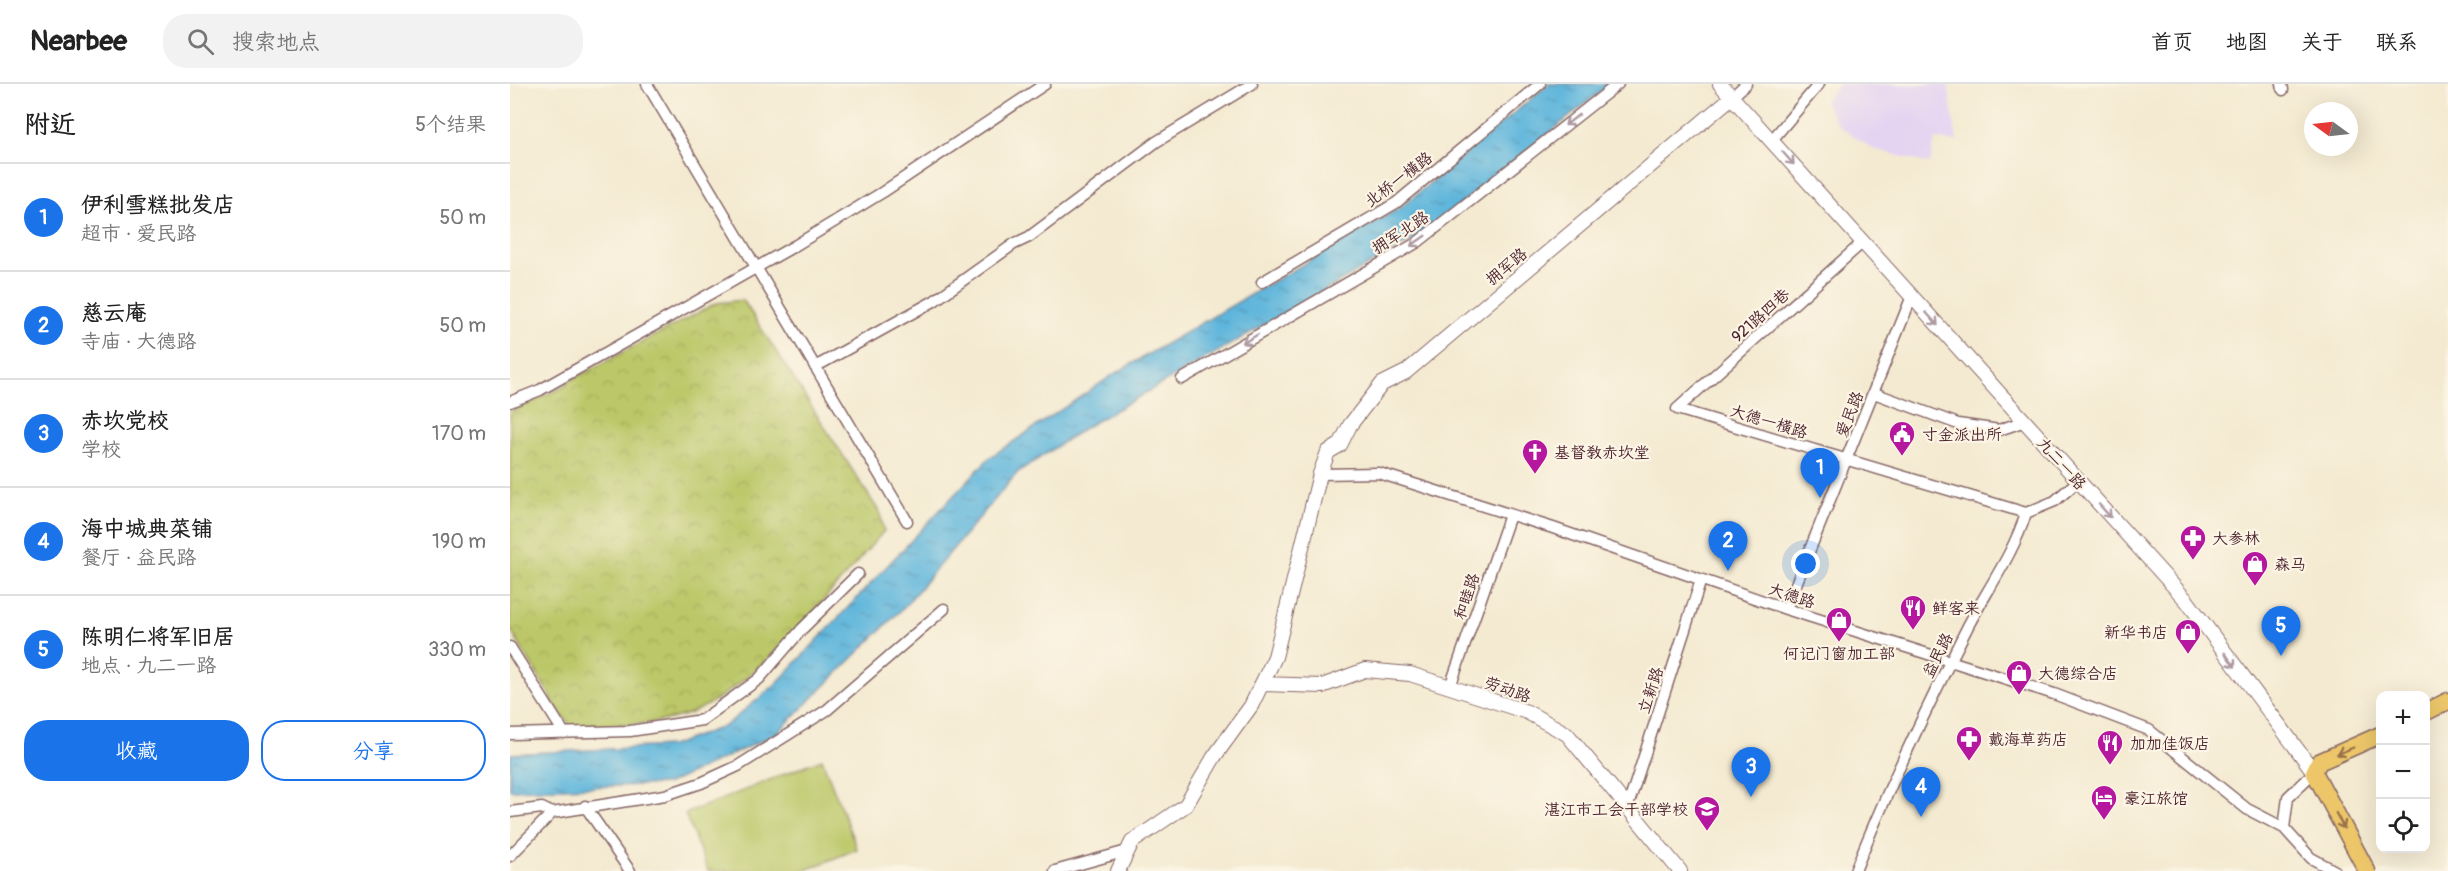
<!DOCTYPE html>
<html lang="zh">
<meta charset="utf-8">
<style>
:root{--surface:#fff;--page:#f2f2f2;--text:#222;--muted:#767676;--line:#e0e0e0;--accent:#1a73e8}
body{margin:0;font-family:Pangolin,"LXGW WenKai TC",sans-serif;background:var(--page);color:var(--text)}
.controls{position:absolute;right:18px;bottom:18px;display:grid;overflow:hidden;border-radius:12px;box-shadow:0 6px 24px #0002}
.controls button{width:54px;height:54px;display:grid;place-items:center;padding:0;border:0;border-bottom:2px solid var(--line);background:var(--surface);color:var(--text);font:30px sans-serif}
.compass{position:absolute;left:1794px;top:18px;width:54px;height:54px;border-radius:50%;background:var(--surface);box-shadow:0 6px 24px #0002;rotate:285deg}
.you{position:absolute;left:1296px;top:480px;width:21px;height:21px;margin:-15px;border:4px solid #fff;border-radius:50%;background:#1a73e8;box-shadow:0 0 0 9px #1a73e833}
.badge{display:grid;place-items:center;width:39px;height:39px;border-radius:50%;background:var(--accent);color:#fff;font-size:20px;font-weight:700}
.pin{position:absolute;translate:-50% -50px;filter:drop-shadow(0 2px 3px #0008)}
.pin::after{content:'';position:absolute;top:32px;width:21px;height:18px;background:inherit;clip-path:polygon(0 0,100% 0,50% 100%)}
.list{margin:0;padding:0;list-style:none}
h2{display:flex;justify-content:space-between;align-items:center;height:78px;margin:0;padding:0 24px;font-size:26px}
h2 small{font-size:20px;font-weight:400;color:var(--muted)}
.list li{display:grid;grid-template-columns:39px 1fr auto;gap:18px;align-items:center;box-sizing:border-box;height:108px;padding:0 24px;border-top:2px solid var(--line)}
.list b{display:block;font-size:22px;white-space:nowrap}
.list p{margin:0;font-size:20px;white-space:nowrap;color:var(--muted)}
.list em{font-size:20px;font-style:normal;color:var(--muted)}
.actions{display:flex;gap:12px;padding:18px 24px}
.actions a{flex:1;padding:14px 0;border:2px solid var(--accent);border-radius:24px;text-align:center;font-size:21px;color:var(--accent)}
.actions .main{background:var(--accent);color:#fff}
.icon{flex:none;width:33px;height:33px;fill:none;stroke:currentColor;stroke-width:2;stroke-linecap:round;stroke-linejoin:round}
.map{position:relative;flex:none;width:1938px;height:787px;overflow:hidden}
header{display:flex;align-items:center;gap:36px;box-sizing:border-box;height:84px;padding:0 30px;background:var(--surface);border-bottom:2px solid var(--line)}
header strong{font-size:28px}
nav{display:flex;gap:33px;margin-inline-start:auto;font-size:21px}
.search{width:420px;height:54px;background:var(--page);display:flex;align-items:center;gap:15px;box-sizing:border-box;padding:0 21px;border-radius:24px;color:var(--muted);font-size:22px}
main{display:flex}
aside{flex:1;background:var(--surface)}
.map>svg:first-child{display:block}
.built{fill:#e4d3f2}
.park{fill:url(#park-crowns);stroke:#82734a;stroke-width:1.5}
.pitch{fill:#bbc768;stroke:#82734a;stroke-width:1.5}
.water{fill:url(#water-ripples);stroke:#546a84;stroke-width:1.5}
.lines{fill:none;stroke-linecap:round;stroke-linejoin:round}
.minor-casing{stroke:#866665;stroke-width:13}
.tertiary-casing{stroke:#866665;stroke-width:16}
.primary-casing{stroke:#866665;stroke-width:19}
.minor{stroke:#fff;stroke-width:10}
.tertiary{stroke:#fff;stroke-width:14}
.primary{stroke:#ecc669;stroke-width:16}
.oneway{stroke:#ae9aa0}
.oneway2{stroke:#9b724a}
.labels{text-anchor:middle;stroke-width:4.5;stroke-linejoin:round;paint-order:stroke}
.street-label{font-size:16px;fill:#4a1f2b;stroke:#fcf5e5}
.poi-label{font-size:16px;fill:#4a1f2b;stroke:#fcf5e5;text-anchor:start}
</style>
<header>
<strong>Nearbee</strong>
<div class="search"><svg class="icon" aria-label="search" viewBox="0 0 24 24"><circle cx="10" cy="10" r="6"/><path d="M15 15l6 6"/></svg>搜索地点</div>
<nav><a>首页</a><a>地图</a><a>关于</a><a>联系</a></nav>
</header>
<main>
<aside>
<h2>附近<small>5个结果</small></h2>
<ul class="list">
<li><span class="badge">1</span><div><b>伊利雪糕批发店</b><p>超市 · 爱民路</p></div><em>50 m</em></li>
<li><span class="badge">2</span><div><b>慈云庵</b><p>寺庙 · 大德路</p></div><em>50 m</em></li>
<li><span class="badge">3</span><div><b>赤坎党校</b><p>学校</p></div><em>170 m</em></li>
<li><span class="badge">4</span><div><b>海中城典菜铺</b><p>餐厅 · 益民路</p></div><em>190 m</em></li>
<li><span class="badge">5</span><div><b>陈明仁将军旧居</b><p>地点 · 九二一路</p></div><em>330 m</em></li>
</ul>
<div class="actions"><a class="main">收藏</a><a>分享</a></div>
</aside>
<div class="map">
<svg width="1938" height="787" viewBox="0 0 1938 787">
<defs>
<pattern id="park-crowns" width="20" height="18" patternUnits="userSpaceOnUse" patternTransform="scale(1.5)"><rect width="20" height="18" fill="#bbc768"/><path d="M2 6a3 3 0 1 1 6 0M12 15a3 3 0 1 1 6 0" fill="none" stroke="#a2aa5a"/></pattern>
<pattern id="water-ripples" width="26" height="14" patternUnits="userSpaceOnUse" patternTransform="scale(1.5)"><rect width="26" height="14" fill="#5fb6dc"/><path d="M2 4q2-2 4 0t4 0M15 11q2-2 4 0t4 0" fill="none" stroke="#5093b3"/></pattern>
</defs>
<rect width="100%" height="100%" fill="#fcf5e5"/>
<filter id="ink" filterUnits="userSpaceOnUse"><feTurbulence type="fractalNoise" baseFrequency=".0167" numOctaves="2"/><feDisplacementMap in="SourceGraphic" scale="12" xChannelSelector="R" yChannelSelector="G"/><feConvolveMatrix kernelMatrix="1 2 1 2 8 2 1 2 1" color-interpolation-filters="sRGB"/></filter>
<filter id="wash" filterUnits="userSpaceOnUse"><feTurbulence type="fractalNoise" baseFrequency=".008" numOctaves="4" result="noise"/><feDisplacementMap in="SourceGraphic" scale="24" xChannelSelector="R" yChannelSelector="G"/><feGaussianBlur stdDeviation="1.35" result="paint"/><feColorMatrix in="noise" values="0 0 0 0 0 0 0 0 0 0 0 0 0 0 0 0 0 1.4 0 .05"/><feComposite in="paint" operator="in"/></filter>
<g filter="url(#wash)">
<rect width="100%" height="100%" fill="#f4ead1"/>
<path class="built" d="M1329 0H1438L1447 58 1425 55 1420 80 1363 65 1328 41 1314 17Z"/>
<path class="park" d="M233 216 370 429 374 447C325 502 243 608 175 631 139 643 99 641 61 642L52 632 0 545V328L57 301V298L206 219Z"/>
<path class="pitch" d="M312 675 347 765 293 787H198L175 730Z"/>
<path class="water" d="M1039 0H1100L913 150 576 343 508 388 394 523 266 650 158 700 0 706V670L161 662 215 642 265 601 479 374 606 289 890 124Z"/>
</g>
<g filter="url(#ink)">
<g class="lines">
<g class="minor-casing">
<path id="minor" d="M137 0 397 437
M1772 0 1773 6
M1222 13 1236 0
M1262 56 1309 0
M752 198 886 119 1030 0
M305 283 424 217 504 160 519 153 646 58 742 0
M672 295 908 158 1108 0
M1364 309 1448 340 1489 346 1515 337
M0 318 30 306 286 161 373 108 535 0
M1167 325 1516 429
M1167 325 1353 158
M810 390 869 389 1043 444 1276 525 1544 610 1639 646 1737 725 1774 744
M1276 525 1402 212
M0 563 54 649
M940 603 1000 431
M0 650 120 647 192 636 249 595 292 545 348 490
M1804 688 1778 713 1774 744 1801 774 1825 787
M75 722 120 787
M1117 725 1191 496
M0 728 32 724 42 729
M0 772 42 729 155 711 191 699 228 682 317 626 434 525
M545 787 617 767
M1345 787C1378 703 1417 623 1458 542 1477 506 1504 469 1516 429L1545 417 1568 397"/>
</g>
<g class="tertiary-casing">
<path id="tertiary" d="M1210 0 1677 517 1804 688
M752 600 812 602 855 586 900 590 1017 628 1057 650 1170 787
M608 787 622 758 676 721 704 673 741 622 765 573 810 390 818 368 830 361 840 341 872 300 896 288 1222 13"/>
</g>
<g class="primary-casing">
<path id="primary" d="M1916 628 1938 617
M1857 787 1804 688 1809 678 1870 651"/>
</g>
<use href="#minor" class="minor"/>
<use href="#tertiary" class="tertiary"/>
<use href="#primary" class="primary"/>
</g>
<defs><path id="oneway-shaft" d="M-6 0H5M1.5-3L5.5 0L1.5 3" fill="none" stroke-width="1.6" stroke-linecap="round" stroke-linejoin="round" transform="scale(1.5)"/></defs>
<g class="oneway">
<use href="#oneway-shaft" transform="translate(1062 36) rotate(142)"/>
<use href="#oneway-shaft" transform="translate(1278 74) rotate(48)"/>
<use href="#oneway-shaft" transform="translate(908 157) rotate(145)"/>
<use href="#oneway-shaft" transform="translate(1422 235) rotate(48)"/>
<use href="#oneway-shaft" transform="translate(740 255) rotate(150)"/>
<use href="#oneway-shaft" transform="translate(1595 427) rotate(48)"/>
<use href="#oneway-shaft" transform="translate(1720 576) rotate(53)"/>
</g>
<g class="oneway2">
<use href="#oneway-shaft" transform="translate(1835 667) rotate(157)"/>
<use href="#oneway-shaft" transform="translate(1830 737) rotate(62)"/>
</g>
</g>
<defs>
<g id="civic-pin" transform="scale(1.35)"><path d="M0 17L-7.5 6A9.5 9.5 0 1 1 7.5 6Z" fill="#b5179e" stroke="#fcf5e5"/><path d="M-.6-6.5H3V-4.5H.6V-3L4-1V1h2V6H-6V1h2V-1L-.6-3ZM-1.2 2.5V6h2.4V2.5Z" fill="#fff"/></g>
<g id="church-pin" transform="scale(1.35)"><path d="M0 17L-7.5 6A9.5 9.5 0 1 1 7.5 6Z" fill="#b5179e" stroke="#fcf5e5"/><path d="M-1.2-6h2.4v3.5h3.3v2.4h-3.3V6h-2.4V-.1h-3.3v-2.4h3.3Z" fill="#fff"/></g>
<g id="pharmacy-pin" transform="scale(1.35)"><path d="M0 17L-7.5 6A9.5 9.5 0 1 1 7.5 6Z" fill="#b5179e" stroke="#fcf5e5"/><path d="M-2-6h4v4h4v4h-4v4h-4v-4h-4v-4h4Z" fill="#fff"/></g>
<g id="shop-pin" transform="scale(1.35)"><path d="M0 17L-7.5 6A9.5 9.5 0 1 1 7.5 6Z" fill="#b5179e" stroke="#fcf5e5"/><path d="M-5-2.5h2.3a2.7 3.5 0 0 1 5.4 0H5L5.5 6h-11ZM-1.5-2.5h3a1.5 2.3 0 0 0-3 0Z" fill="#fff"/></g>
<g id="restaurant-pin" transform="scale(1.35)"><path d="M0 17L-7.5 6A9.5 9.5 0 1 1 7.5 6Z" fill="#b5179e" stroke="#fcf5e5"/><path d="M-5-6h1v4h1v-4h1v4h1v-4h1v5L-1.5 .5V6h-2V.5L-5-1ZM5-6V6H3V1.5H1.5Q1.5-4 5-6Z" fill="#fff"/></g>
<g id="hotel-pin" transform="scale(1.35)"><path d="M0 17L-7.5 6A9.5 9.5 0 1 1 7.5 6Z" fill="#b5179e" stroke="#fcf5e5"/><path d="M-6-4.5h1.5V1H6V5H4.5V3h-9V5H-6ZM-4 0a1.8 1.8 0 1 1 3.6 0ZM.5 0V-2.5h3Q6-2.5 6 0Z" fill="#fff"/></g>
<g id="school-pin" transform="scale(1.35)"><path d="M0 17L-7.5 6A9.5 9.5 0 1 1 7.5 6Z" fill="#b5179e" stroke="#fcf5e5"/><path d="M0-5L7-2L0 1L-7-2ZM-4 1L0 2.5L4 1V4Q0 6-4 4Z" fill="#fff"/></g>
</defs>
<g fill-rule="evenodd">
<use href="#civic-pin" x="1392" y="350"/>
<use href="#church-pin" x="1025" y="368"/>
<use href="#pharmacy-pin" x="1683" y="454"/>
<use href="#shop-pin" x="1745" y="480"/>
<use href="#restaurant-pin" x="1403" y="524"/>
<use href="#shop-pin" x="1329" y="536"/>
<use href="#shop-pin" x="1678" y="548"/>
<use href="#shop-pin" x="1509" y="589"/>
<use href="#pharmacy-pin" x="1459" y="655"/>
<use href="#restaurant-pin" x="1600" y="659"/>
<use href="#hotel-pin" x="1594" y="714"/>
<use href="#school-pin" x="1197" y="725"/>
</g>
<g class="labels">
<g class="street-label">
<text transform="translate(888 95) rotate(-37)" y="6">北桥一横路</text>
<text transform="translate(890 148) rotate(-33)" y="6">拥军北路</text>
<text transform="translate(996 182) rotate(-40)" y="6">拥军路</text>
<text transform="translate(1250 231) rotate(-42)" y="6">921路四巷</text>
<text transform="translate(1339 330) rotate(-68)" y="6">爱民路</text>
<text transform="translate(1259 337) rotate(17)" y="6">大德一横路</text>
<text transform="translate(1552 379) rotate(48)" y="6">九二一路</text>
<text transform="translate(1282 511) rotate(18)" y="6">大德路</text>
<text transform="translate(956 512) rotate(-71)" y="6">和睦路</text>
<text transform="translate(1427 571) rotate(-63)" y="6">益民路</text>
<text transform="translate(998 605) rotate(19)" y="6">劳动路</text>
<text transform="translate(1140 606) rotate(-72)" y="6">立新路</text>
</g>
<g class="poi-label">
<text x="1412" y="356">寸金派出所</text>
<text x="1044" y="374">基督教赤坎堂</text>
<text x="1702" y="460">大参林</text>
<text x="1764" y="486">森马</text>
<text x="1422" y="530">鲜客来</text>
<text x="1658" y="554" text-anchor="end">新华书店</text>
<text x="1329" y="575" text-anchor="middle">何记门窗加工部</text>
<text x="1528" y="595">大德综合店</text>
<text x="1478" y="661">戴海草药店</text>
<text x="1620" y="665">加加佳饭店</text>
<text x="1614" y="720">豪江旅馆</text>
<text x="1178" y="731" text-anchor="end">湛江市工会干部学校</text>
</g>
</g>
</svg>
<div class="controls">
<button>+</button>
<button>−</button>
<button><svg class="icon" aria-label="locate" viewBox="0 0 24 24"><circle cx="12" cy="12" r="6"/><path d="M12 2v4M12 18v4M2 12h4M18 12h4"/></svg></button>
</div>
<svg class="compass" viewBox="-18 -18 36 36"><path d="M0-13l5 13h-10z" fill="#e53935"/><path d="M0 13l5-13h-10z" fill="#767676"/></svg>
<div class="you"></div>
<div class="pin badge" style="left:1310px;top:414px">1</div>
<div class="pin badge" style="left:1218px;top:487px">2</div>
<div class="pin badge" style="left:1241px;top:713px">3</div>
<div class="pin badge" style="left:1411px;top:733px">4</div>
<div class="pin badge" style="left:1771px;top:572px">5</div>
</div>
</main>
